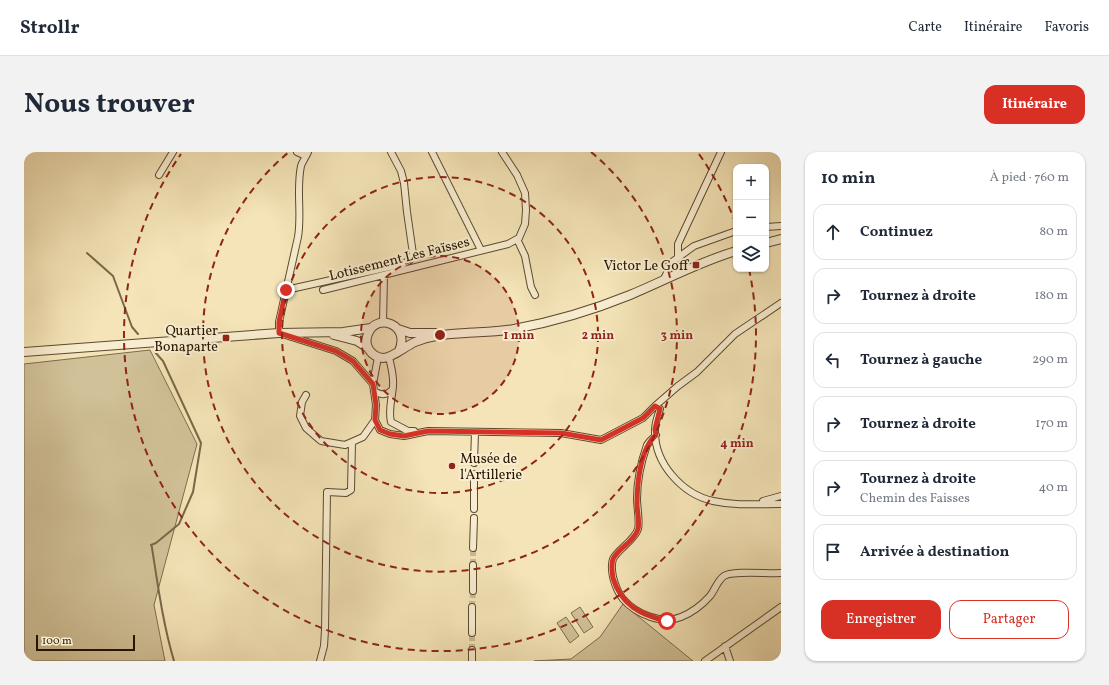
<!DOCTYPE html>
<html lang="fr">
<meta charset="utf-8">
<style>
:root{--surface:#fff;--page:#f2f2f3;--text:#1f2937;--muted:#747a83;--line:#e0e1e3;--accent:#d93025}
body{margin:0;font-family:Vollkorn,serif;background:var(--page);color:var(--text)}
.controls{position:absolute;right:12px;top:12px;display:grid;overflow:hidden;border-radius:8px;box-shadow:0 1px 3px #0004}
.controls button{width:36px;height:36px;display:grid;place-items:center;padding:0;border:0;border-bottom:1px solid var(--line);background:var(--surface);color:var(--text);font:20px sans-serif}
.scale{position:absolute;left:12px;bottom:10px;width:99px;box-sizing:border-box;padding-left:4px;border:2px solid #291600;border-top:0;font-size:11px;line-height:14px;white-space:nowrap;color:#291600;-webkit-text-stroke:3px #f8edd0;paint-order:stroke}
.stop{position:absolute;width:12px;height:12px;margin:-9px;border:3px solid #d93025;border-radius:50%;background:#fff}
.stop.end{background:#d93025;border-color:#fff;box-shadow:0 1px 4px #0008}
.list{margin:0;padding:0;list-style:none}
h2{display:flex;justify-content:space-between;align-items:center;height:52px;margin:0;padding:0 16px;font-size:17px}
h2 small{font-size:13px;font-weight:400;color:var(--muted)}
.list li{display:grid;grid-template-columns:26px 1fr auto;gap:12px;align-items:center;box-sizing:border-box;height:56px;margin:0 8px 8px;padding:0 8px;border:1px solid var(--line);border-radius:12px}
.list b{display:block;font-size:15px;white-space:nowrap}
.list p{margin:0;font-size:13px;white-space:nowrap;color:var(--muted)}
.list em{font-size:13px;font-style:normal;color:var(--muted)}
.actions{display:flex;gap:8px;padding:12px 16px}
.actions a{flex:1;padding:9px 0;border:1px solid var(--accent);border-radius:12px;text-align:center;font-size:14px;color:var(--accent)}
.actions .main{background:var(--accent);color:#fff}
.icon{flex:none;width:22px;height:22px;fill:none;stroke:currentColor;stroke-width:2;stroke-linecap:round;stroke-linejoin:round}
.map{position:relative;flex:none;width:757px;height:509px;overflow:hidden;border-radius:12px}
header{display:flex;align-items:center;gap:24px;box-sizing:border-box;height:56px;padding:0 20px;background:var(--surface);border-bottom:1px solid var(--line)}
header strong{font-size:19px}
nav{display:flex;gap:22px;margin-inline-start:auto;font-size:14px}
.intro{display:flex;align-items:center;justify-content:space-between;box-sizing:border-box;height:96px;padding:0 24px}
h1{margin:0;font-size:28px}
.button{padding:10px 18px;border-radius:12px;background:var(--accent);color:#fff;font-size:14px;font-weight:700}
main{display:flex;gap:24px;padding:0 24px}
aside{flex:1;background:var(--surface);border-radius:12px;box-shadow:0 1px 3px #0004}
.map>svg:first-child{display:block}
.green{fill:#d1c198;stroke:#7d6c4c}
.lines{fill:none;stroke-linecap:round;stroke-linejoin:round}
.stream{stroke:#796849;stroke-width:2}
.minor-tunnel{stroke:#cbbb92;stroke-width:6;stroke-dasharray:6 3;stroke-linecap:butt}
.minor-casing{stroke:#5c4a2e;stroke-width:8}
.tertiary-casing{stroke:#5c4a2e;stroke-width:10}
.minor{stroke:#f8edd0;stroke-width:6}
.tertiary{stroke:#f8edd0;stroke-width:8}
.route{stroke:#d93025;stroke-width:5}
.ring{fill:none;stroke:#8f2418;stroke-width:2;stroke-dasharray:7 5}
.poi-dot{fill:#8f2418;stroke:#f8edd0;stroke-width:1.5}
.labels{text-anchor:middle;stroke-width:4;stroke-linejoin:round;paint-order:stroke}
.street-label{font-size:14px;fill:#291600;stroke:#f8edd0}
.poi-label{font-size:14px;fill:#291600;stroke:#f8edd0;text-anchor:end}
.centre{fill:#8f2418;stroke:#f8edd0;stroke-width:2}
.ring-label{font-size:12px;text-anchor:middle;font-weight:bold;fill:#8f2418;stroke:#f8edd0;stroke-width:4;stroke-linejoin:round;paint-order:stroke}
</style>
<header>
<strong>Strollr</strong>
<nav><a>Carte</a><a>Itinéraire</a><a>Favoris</a></nav>
</header>
<div class="intro"><h1>Nous trouver</h1><a class="button">Itinéraire</a></div>
<main>
<div class="map">
<svg width="757" height="509" viewBox="0 0 757 509">
<rect width="100%" height="100%" fill="#f4e4b7"/>
<filter id="stains"><feTurbulence type="fractalNoise" baseFrequency=".005" numOctaves="4"/><feColorMatrix values="0 0 0 0 .2 0 0 0 0 .09 0 0 0 0 .02 0 0 0 .5 -.17"/></filter>
<radialGradient id="worn" r=".72"><stop offset=".6" stop-color="#630" stop-opacity="0"/><stop offset="1" stop-color="#630" stop-opacity=".3"/></radialGradient>
<path class="green" d="M126 198 173 292 130 453 141 509H0V212Z
M599 452 669 509H510L547 507 576 485Z
M556 455 569 475 560 481 547 461Z
M542 465 555 484 546 491 533 471Z"/>
<g class="lines">
<path class="stream" d="M63 101 89 124 108 175 114 182
M128 395 127 393 132 391 155 372 169 340 177 291 139 209 130 199
M128 396C134 434 139 472 150 509"/>
<path class="minor-tunnel" d="M449 413V396
M448 455 449 439
M448 498V481"/>
<g class="minor-casing">
<path id="minor" d="M273 0 282 4
M284 0C282 5 278 10 277 14 272 38 278 61 274 85L255 170V181L312 199 329 209 349 232
M408 0 457 98
M135 23 149 0
M742 75 757 74
M493 87 501 104 507 135 511 143
M654 106V92L697 0
M640 127 648 110 670 94 712 79
M262 138 379 112 386 108 389 102 383 60 380 31 377 19 367 0
M299 138 484 92 495 86 501 72 502 58 501 41 493 23 478 0
M359 171 360 123
M365 205C367 215 370 224 369 234 368 247 364 258 367 270L384 279H390
M350 239C357 243 362 244 368 238
M282 243 278 250 276 264 282 276 297 289 321 293 339 285 351 268 352 253 349 232 354 205
M631 254 654 234 673 220 711 182 757 151
M351 268 356 278 366 282 380 284 404 279 537 281 577 288 619 266 631 254 636 257C634 263 631 271 631 278 630 311 658 342 689 349 712 354 734 352 757 352
M632 283 626 289 623 293C617 310 613 329 613 347 613 355 616 370 614 377 611 388 593 398 589 407 587 413 588 420 589 425 591 433 594 441 599 447 612 462 638 473 657 465 667 461 678 453 686 444 691 438 693 429 700 424 709 418 744 422 757 421
M450 311 451 280
M739 349 757 344
M450 357V322
M449 396 450 366
M449 439V413
M448 481V455
M701 494 706 509
M296 509 300 494 301 478 303 340 322 341 327 338 328 290
M448 509V498
M681 509 757 455"/>
</g>
<g class="tertiary-casing">
<path id="tertiary" d="M742 91 757 87
M374 177 386 181H411
M310 183 333 189 344 196
M375 199C387 172 352 160 344 182 339 193 347 205 359 206 368 206 382 194 391 190 408 183 424 182 442 181 457 180 474 180 490 177 529 170 569 158 606 143 642 128 675 110 712 99
M0 200 255 181 319 180 347 176"/>
</g>
<use href="#minor" class="minor"/>
<use href="#tertiary" class="tertiary"/>
</g>
<g class="lines">
<path class="route" d="M262 138 255 170V181L312 199 329 209 349 232 352 253 351 268 356 278 366 282 380 284 404 279 537 281 577 288 619 266 631 254 636 257 631 277 632 283C616 297 613 332 613 352 613 360 616 370 614 377 611 389 593 397 589 407 587 413 588 420 589 426 597 453 617 463 643 469"/>
</g>
<circle cx="416" cy="183" r="79" fill="#8f2418" fill-opacity=".12"/>
<g class="ring">
<circle cx="416" cy="183" r="79"/>
<circle cx="416" cy="183" r="158"/>
<path d="M567 0A237 237 0 1 1 265 0"/>
<path d="M675 2A316 316 0 0 1 712 72M725 117A316 316 0 1 1 157 2"/>
</g>
<g class="poi-dot">
<rect x="668" y="109" width="8" height="8" rx="2"/>
<rect x="198" y="182" width="8" height="8" rx="2"/>
<circle cx="428" cy="314" r="4"/>
</g>
<g class="labels">
<g class="street-label">
<text transform="translate(375 106) rotate(-14)" y="5">Lotissement Les Faïsses</text>
</g>
<g class="poi-label">
<text x="664" y="118">Victor Le Goff</text>
<text x="194" y="183">Quartier<tspan x="194" dy="16">Bonaparte</tspan></text>
<text x="436" y="311" text-anchor="start">Musée de<tspan x="436" dy="16">l'Artillerie</tspan></text>
</g>
</g>
<circle cx="416" cy="183" r="6" class="centre"/>
<g class="ring-label">
<text x="495" y="187">1 min</text>
<text x="574" y="187">2 min</text>
<text x="653" y="187">3 min</text>
<text x="713" y="295">4 min</text>
</g>
<rect width="100%" height="100%" filter="url(#stains)"/>
<rect width="100%" height="100%" fill="url(#worn)"/>
</svg>
<div class="controls">
<button>+</button>
<button>−</button>
<button><svg class="icon" aria-label="layers" viewBox="0 0 24 24"><path d="M12 4l9 5-9 5-9-5zM3 14l9 5 9-5"/></svg></button>
</div>
<div class="scale">100 m</div>
<div class="stop" style="left:643px;top:469px"></div>
<div class="stop end" style="left:262px;top:138px"></div>
</div>
<aside>
<h2>10 min<small>À pied · 760 m</small></h2>
<ul class="list">
<li><svg class="icon" aria-label="ahead" viewBox="0 0 24 24"><path d="M12 20V5M6 11l6-6 6 6"/></svg><div><b>Continuez</b></div><em>80 m</em></li>
<li><svg class="icon" aria-label="right" viewBox="0 0 24 24"><path d="M7 20v-9h11M14 6l5 5-5 5"/></svg><div><b>Tournez à droite</b></div><em>180 m</em></li>
<li><svg class="icon" aria-label="left" viewBox="0 0 24 24"><path d="M17 20v-9H6M10 6l-5 5 5 5"/></svg><div><b>Tournez à gauche</b></div><em>290 m</em></li>
<li><svg class="icon" aria-label="right" viewBox="0 0 24 24"><path d="M7 20v-9h11M14 6l5 5-5 5"/></svg><div><b>Tournez à droite</b></div><em>170 m</em></li>
<li><svg class="icon" aria-label="right" viewBox="0 0 24 24"><path d="M7 20v-9h11M14 6l5 5-5 5"/></svg><div><b>Tournez à droite</b><p>Chemin des Faisses</p></div><em>40 m</em></li>
<li><svg class="icon" aria-label="arrive" viewBox="0 0 24 24"><path d="M6 21V4h12l-3 4 3 4H6"/></svg><div><b>Arrivée à destination</b></div></li>
</ul>
<div class="actions"><a class="main">Enregistrer</a><a>Partager</a></div>
</aside>
</main>
